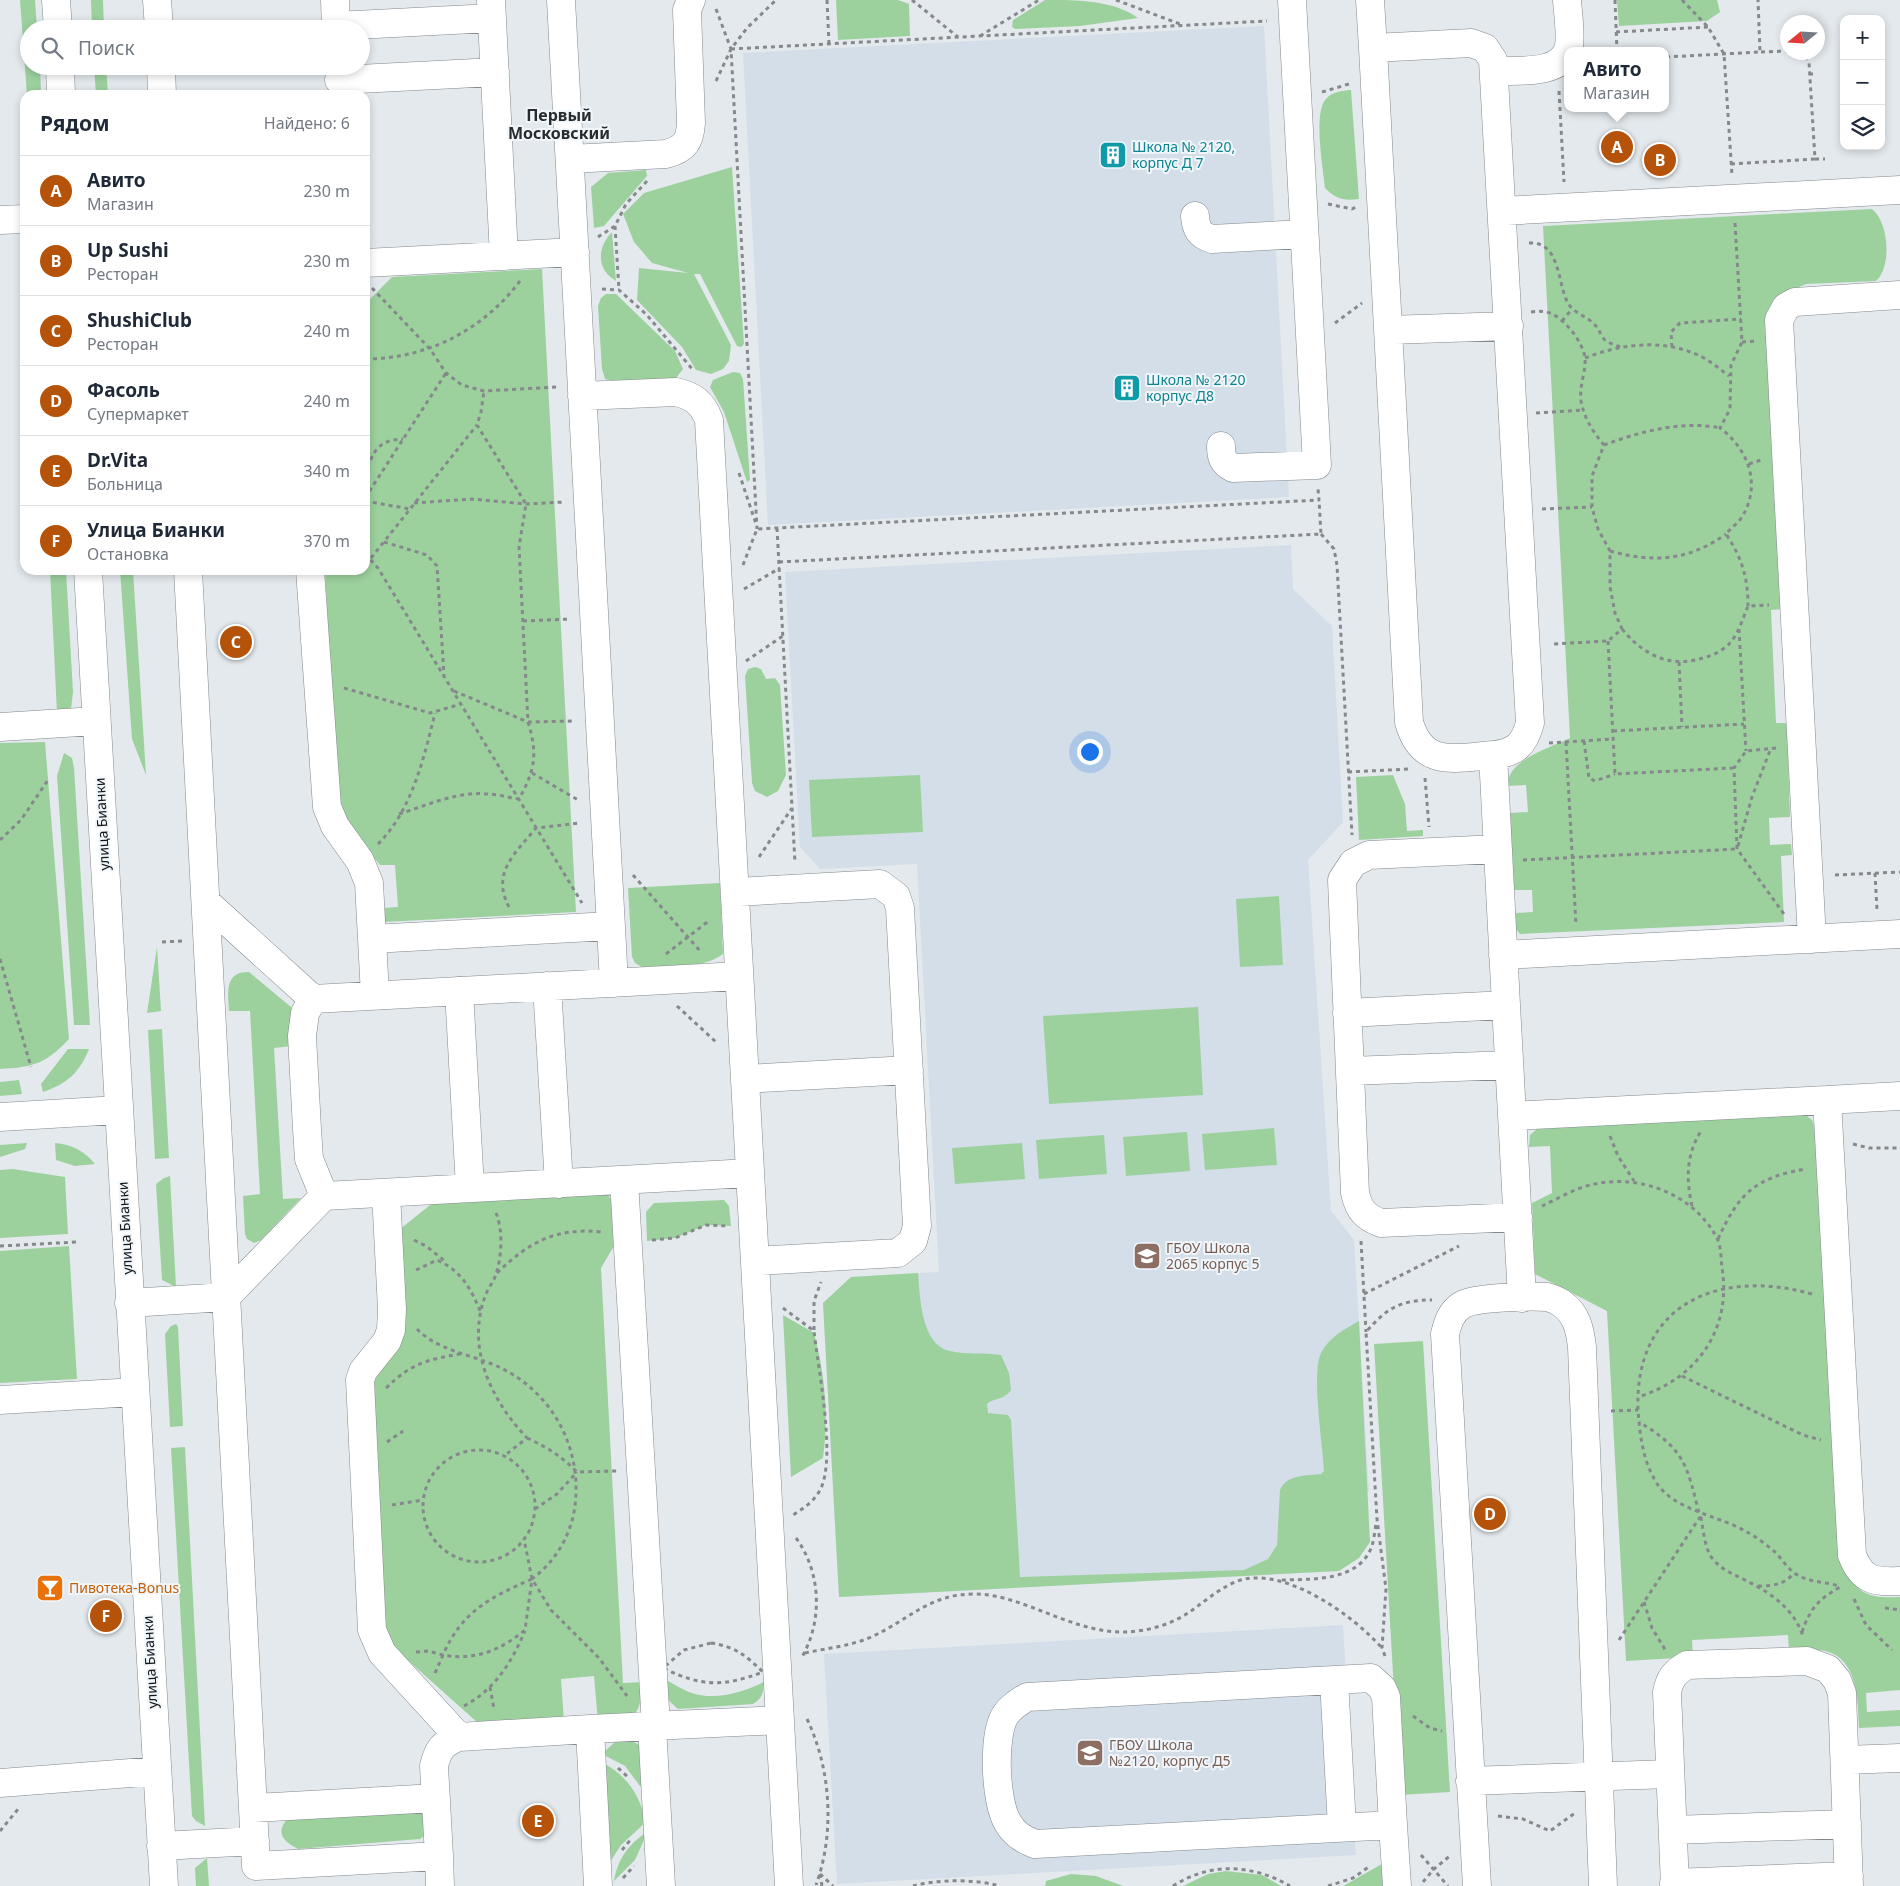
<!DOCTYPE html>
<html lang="ru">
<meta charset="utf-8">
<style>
:root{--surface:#fff;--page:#f2f2f3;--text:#1f2937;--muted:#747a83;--line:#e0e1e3;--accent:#b45309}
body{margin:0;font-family:"Noto Sans",sans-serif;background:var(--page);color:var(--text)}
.controls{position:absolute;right:15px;top:15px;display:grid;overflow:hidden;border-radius:10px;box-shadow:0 2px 8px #0003}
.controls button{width:45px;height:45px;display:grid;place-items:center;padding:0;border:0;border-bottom:1px solid var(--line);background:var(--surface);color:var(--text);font:25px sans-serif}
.compass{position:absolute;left:1780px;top:15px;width:45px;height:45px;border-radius:50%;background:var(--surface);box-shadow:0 2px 8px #0003;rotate:252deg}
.you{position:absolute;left:1089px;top:751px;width:18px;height:18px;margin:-12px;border:4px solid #fff;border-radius:50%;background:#1a73e8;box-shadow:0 0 0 8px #1a73e833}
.badge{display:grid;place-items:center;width:32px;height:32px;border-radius:50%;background:var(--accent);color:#fff;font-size:16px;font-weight:700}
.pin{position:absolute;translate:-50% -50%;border:2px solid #fff;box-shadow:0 1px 5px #0006}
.popup{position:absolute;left:1564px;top:47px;width:105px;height:65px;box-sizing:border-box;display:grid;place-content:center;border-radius:10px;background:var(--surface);filter:drop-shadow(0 1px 4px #0005);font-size:16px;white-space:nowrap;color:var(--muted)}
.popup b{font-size:19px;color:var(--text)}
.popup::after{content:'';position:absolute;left:50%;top:100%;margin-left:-10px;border:10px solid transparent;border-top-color:var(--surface)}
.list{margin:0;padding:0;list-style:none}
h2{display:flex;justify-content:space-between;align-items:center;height:65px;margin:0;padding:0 20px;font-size:21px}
h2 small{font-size:16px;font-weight:400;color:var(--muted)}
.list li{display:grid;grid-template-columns:32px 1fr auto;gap:15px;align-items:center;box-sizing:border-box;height:70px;padding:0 20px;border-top:1px solid var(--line)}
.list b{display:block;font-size:19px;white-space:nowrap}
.list p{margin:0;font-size:16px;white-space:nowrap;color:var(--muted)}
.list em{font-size:16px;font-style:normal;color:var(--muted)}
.icon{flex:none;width:28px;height:28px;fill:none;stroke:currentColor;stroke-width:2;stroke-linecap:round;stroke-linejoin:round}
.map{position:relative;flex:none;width:1900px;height:1886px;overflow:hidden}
.search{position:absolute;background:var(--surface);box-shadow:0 2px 8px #0003;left:20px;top:20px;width:350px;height:55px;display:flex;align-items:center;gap:12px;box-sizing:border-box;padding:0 18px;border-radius:28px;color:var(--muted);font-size:19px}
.panel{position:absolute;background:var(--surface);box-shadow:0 2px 8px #0003;left:20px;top:90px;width:350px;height:485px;border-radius:15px}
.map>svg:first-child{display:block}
.built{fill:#d3dee8}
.green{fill:#9cd19e}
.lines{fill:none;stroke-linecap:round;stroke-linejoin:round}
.minor-casing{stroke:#83888c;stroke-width:29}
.path{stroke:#86898c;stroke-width:3;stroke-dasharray:4 4;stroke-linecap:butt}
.minor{stroke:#fff;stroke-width:28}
.labels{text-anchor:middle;stroke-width:4;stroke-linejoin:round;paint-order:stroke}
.culture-label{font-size:14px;fill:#0d838f;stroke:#f1f6fb;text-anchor:start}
.street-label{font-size:14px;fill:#141618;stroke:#f1f6fb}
.education-label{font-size:14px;fill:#785e54;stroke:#f1f6fb;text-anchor:start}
.food-label{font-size:14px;fill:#c56008;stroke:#f1f6fb;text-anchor:start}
.quarter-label{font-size:16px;font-weight:bold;fill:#282c2f;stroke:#f1f6fb}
</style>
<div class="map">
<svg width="1900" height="1886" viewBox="0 0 1900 1886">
<rect width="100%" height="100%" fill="#e4e9ed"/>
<path class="built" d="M1264 26 1289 497 768 525 743 53Z
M1291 545 1293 589 1332 626 1343 822 1308 860 1331 1211 1354 1240 1369 1492 1336 1521 1339 1571 839 1597 823 1303 851 1277 939 1272 917 864 820 869 800 847 785 572Z
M1343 1625 1356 1855 837 1884 824 1654Z"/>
<path class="green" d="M20 0H35L37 29H29V66H40L41 95H27Z
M91 0H103L104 29H92Z
M836 0H898L909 4 910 36 838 40Z
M1045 0C1078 0 1113 0 1138 18L1080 26 1015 29 1012 27 1013 20Z
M1617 0H1717L1720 12 1707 21 1619 26Z
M94 66H106L108 95H96Z
M1351 90 1359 199C1343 201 1336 199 1325 188 1323 168 1313 112 1326 99 1333 91 1342 91 1351 90Z
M732 167 744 344 741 347 737 346 700 274H694L731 345 729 361 723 369 711 374 696 370 682 347 637 300 639 268 688 273 652 263 634 242 623 214 644 193Z
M646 170 647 176 604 226 594 228 591 187 608 173Z
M1872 209C1889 222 1892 267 1876 281L1806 284 1784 294 1782 609 1771 610 1776 723H1787L1790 817 1769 818 1770 845 1791 844 1792 855 1781 856 1784 922 1520 934 1516 929 1515 913 1533 912 1532 890H1514L1510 813 1528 812 1526 785 1508 786C1506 760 1550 748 1570 738L1543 226Z
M612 232 616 281C596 270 597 247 612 232Z
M542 269 576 912 383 922 382 908 398 907 395 865H380L338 816 325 570H365V304L392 277Z
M606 294H616L675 351 683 369 676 378 614 381 605 379 602 369 598 306 601 298Z
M733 372 740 373 743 379 750 480 747 482 724 412 710 387 713 380Z
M50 570H66L73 692 71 709 66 712 57 713Z
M120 570H133L146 775 132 739Z
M755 667 761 669 766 679 775 678 780 685 786 775 778 791 767 797 755 791 752 783 745 676 748 669Z
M45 742 69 1039C45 1064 34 1067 0 1069V743Z
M64 753 72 758 74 768 90 1025H74L57 776Z
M920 775 923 832 812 837 809 780Z
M1393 775 1405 804 1407 831 1423 830V836L1359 840 1356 777Z
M720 883 723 954C702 970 668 965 642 967L635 963 632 957 628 888Z
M1279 896 1283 965 1240 967 1236 899Z
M157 947 161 1011 147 1013Z
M249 972 291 1007 292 1046 274 1048 283 1199 301 1198 261 1240 254 1243 247 1239 245 1234 243 1196 260 1194 250 1011H229C228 994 224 971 249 972Z
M1198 1007 1203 1095 1049 1104 1043 1016Z
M162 1029 169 1158 155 1159 148 1030Z
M68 1049H89C80 1072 67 1084 43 1092L41 1084Z
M19 1080 22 1094 0 1096V1082Z
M1803 1113 1812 1120 1817 1134 1841 1563C1855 1593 1868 1599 1900 1597V1690L1866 1693 1867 1712 1900 1710V1726L1859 1728C1858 1702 1858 1658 1825 1651 1815 1648 1800 1652 1789 1652L1788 1635 1692 1640 1693 1657 1626 1661 1607 1311 1535 1274 1532 1203 1552 1193 1550 1146 1529 1147 1530 1135 1537 1129Z
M1274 1128 1277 1165 1205 1170 1202 1134Z
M1187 1132 1190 1171 1126 1176 1123 1137Z
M1104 1135 1107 1174 1039 1179 1036 1140Z
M27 1143 25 1149 0 1157V1145Z
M55 1143C71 1144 85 1151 95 1164L75 1166 56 1160Z
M1022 1143 1025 1179 955 1184 952 1148Z
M13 1169 65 1177 68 1234 0 1238V1170Z
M170 1176 176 1287 162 1280 156 1184 164 1178Z
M599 1189 608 1195 614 1204 618 1239 601 1268 623 1683 642 1682C641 1721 633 1718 598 1723L594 1676 561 1679 564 1722 478 1723 384 1639 367 1383 395 1348 394 1234 440 1197Z
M724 1200 729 1206 731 1226 706 1225 675 1238 647 1241 646 1212 654 1203Z
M69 1246 77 1379 0 1383V1251Z
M918 1273C920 1296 921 1345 950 1351 967 1355 984 1352 1001 1355L1009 1373 1011 1390C1003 1401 995 1397 987 1404L988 1413 1008 1415 1011 1420 1020 1577 1244 1570 1268 1559 1277 1545 1280 1490C1287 1474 1306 1476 1321 1474L1324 1471C1323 1445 1311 1374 1321 1353 1329 1337 1345 1329 1359 1321L1370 1542 1359 1558 1339 1571 839 1597 823 1303 851 1277Z
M783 1315 814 1333C825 1375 829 1415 823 1458L791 1477Z
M176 1324 178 1327 183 1426 170 1427 165 1334 171 1326Z
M1423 1341 1450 1792 1400 1795 1374 1344Z
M185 1447 205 1826 196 1821 192 1816 171 1448Z
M664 1679C673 1683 682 1690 692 1693 715 1701 744 1692 764 1682 763 1693 763 1698 753 1704L678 1709 667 1699Z
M616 1741H632L639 1745 649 1798 625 1766 602 1754Z
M601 1762C626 1774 640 1795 646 1822L621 1845 607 1867Z
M425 1811V1835L420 1839 298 1849C282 1841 275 1832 289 1817Z
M648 1831 635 1860 614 1881C618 1858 629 1844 648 1831Z
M207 1858 209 1886H196L195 1868Z
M1387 1861V1886H1343L1345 1885Z
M1226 1871 1262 1875 1281 1886H1183L1208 1874Z
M1071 1874 1096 1876 1123 1886H1045L1046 1881Z"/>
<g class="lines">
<g class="minor-casing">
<path id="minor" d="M56 0 58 29
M157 0 159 29
M335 0 336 29
M491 0 504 256
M561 0 614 983
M336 26 492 18
M1373 48 1409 722C1422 768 1454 758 1493 755
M60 66 61 95
M161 66 162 95
M1495 71C1517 70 1564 76 1569 46 1571 32 1568 15 1567 0
M339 80 495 72
M570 159 666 154C685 149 690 141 691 123L687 10 691 0
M1502 211 1900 190
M1195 216C1196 229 1199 235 1212 239L1304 234
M0 220 25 219
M365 263 575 252
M1388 330 1509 326
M582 396 676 392C693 396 702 402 709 420L789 1886
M1221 446C1221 457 1223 463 1233 468L1317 465 1292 0
M88 570 164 1886
M188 570 256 1866 439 1856 440 1886
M310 570 327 807 335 826 360 861 369 883 375 995
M0 727 96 721
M1498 849 1369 855 1353 863 1342 880 1355 1193C1359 1210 1365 1217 1381 1223L1518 1217
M735 892 880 884 896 896 900 908 917 1226 913 1241 898 1253 755 1261
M206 902 313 999 739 976
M372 939 611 926
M1812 939 1779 320 1786 307 1795 302 1900 295
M1503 955 1900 934
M547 986 559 1184
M459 991 470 1188
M313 999 305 1013 302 1036 307 1129 309 1159 324 1196
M1506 1005 1522 1298
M1347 1013 1506 1005 1493 755C1515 753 1524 745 1530 723L1493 60 1485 48 1471 43 1373 48 1370 0
M1350 1071 1509 1065
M745 1079 909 1070
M1827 1100 1900 1096
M1512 1116 1827 1100 1852 1555C1862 1581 1874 1582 1900 1581
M0 1117 118 1110
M624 1180 656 1726
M386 1193 392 1309 391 1330 387 1341 363 1371 360 1380 372 1630 382 1653 459 1737
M129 1303 226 1297 324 1196 750 1173
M0 1400 135 1392
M1371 1678 1382 1688 1386 1697 1393 1825 1035 1844C1024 1840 1014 1834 1008 1823 995 1803 992 1734 1006 1714 1011 1707 1019 1702 1027 1697Z
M1334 1680 1342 1827
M652 1726 779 1720
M1845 1760 1900 1758
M1470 1781 1670 1774
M0 1783 157 1771
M253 1808 436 1798
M1393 1825 1397 1886
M1673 1830 1847 1824
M161 1846 255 1841
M439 1856 434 1766C438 1749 443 1743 459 1737L590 1729
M1674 1883 1849 1876
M598 1886 590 1729 652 1726 661 1886
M1477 1886 1445 1334C1448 1322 1451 1312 1462 1305 1475 1297 1531 1296 1547 1297 1551 1298 1558 1301 1561 1303 1577 1314 1580 1330 1582 1347L1603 1886
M1675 1886 1667 1692C1670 1678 1674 1673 1687 1665L1807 1661 1828 1669 1837 1680 1842 1693 1849 1886"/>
</g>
<path class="path" d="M827 0 829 44
M912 0 958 37
M1116 0 1180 24
M1615 0 1617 51
M1682 0 1708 27 1724 54 1732 175
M716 9 731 49 757 529
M1616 32 1708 27
M980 36 1039 0
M731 49 1267 21
M1761 52 1788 51
M1666 57 1760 52 1758 0
M1809 74H1817
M716 81 731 49 747 28 776 0
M1559 91 1564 182
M1322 92 1349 84
M1815 159H1825
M1731 164 1815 159 1809 62 1802 52
M1328 204 1352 209 1356 207
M1735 223 1742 342 1731 365 1730 409 1720 428C1748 449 1762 484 1742 517 1738 523 1731 528 1726 534 1742 558 1748 578 1748 606
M615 226 619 290
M598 237 615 226 626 204 647 181
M1529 243C1561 241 1557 284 1568 303 1573 313 1587 316 1595 325 1600 330 1601 337 1606 341 1611 344 1616 345 1621 347
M372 288 430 349 446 373 462 385 484 391 557 387
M602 289 619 290 647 315 693 370
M1531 312C1538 311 1544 311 1550 313 1565 319 1583 342 1585 358 1586 372 1579 386 1581 401 1584 418 1593 432 1604 445L1592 476V507L1598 529 1610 551V587L1615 613 1622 629 1608 641 1552 644
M1562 321 1572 309
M1335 323 1362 303
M1742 342 1756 341
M1672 347 1671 332 1680 323 1741 319
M1585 358C1623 343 1666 338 1704 358 1713 363 1721 370 1729 376
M365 359C427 359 483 330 520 281
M1536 413 1583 410
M1604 445C1639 432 1682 420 1720 428
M1749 464 1761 460
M739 473 756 524
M365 475C373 452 377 440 403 439
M365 479 368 492
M365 498 446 373
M365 501 410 509
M414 503 472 499 526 504 564 502
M1542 509 1592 507
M777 528 795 863
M1321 534 1334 549 1337 565 1352 835
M384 542 427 555 437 566 444 675
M1610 551C1654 563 1688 561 1726 534
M365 554 378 568 582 903
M371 558 477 425
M779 562 1321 534 1319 500
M743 565 757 529 1319 500 1318 489
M744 589 780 568
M523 621 571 619
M1622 629C1644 656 1672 669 1706 657 1714 655 1723 650 1729 644 1738 635 1743 618 1748 606L1769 605
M1739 629 1746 751
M1608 641 1615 774 1733 768
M746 661 783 636
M1679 662 1682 727
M344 688 430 713 461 704
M454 691 528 722 574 721
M1613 731 1744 724
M1584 741 1589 778 1595 781 1615 774
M1566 742 1576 925
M1549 743 1613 739
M1776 748 1746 751 1734 768 1737 849 1784 914
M1348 772 1410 769
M532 773 578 800
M1425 778 1429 827
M399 814C428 805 457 791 488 794 498 794 509 798 519 799 535 770 538 754 528 722L519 547 526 504 477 425 481 412 484 391
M0 840 21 820 48 780
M378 844C412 810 424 758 435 713
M1738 846 1752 797 1771 748
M759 857 792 808
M1523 860 1737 849
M1875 873 1877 910
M633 875 702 953
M1835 875 1900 872
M509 907C491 872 515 854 536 828L580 823
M162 942 182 941
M666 954 710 920
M0 959 31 1067
M677 1006 716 1042
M1610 1136 1618 1156 1634 1181
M1853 1144 1869 1148H1900
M1542 1206C1557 1199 1574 1189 1590 1185 1638 1173 1693 1193 1717 1238 1721 1246 1721 1258 1722 1268 1732 1329 1697 1379 1638 1397
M1692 1206C1686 1179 1686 1155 1701 1131
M496 1213C503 1230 502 1256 496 1274 494 1281 489 1287 486 1294 465 1347 491 1400 527 1438L504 1456
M1718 1239C1739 1193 1755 1178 1805 1169
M414 1240 426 1246 446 1262
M652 1240 675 1238 706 1225 728 1226
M1361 1241 1366 1332
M0 1246 77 1242
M416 1270 437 1260C462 1271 471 1289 481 1313
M497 1273C529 1242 556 1227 603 1232
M1364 1294 1459 1246
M1812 1294C1720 1268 1634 1303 1638 1410 1640 1436 1643 1463 1658 1485 1677 1511 1720 1516 1747 1532 1756 1537 1767 1545 1775 1552 1783 1560 1788 1570 1799 1576 1811 1582 1826 1582 1839 1586
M783 1308 814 1331C818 1368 836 1456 821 1488 815 1501 804 1508 793 1515
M417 1329C436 1349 467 1354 492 1364 544 1385 577 1435 576 1491 576 1526 560 1558 532 1579
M814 1330V1301L821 1282
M1682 1376 1803 1435 1821 1440
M386 1388C412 1363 426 1360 460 1354
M1611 1411 1638 1410
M527 1438C547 1447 561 1456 577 1472L617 1471
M387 1442 403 1431
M423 1506a56 56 0 1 1 112 0a56 56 0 1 1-112 0Z
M392 1505 423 1500
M535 1509 557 1494 577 1472
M1701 1517C1703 1529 1705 1549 1712 1558 1721 1570 1734 1574 1747 1581 1771 1593 1794 1609 1803 1636
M796 1538C821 1572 823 1620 802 1657
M1282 1580C1312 1579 1359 1582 1372 1546 1374 1539 1375 1530 1376 1523
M1758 1586C1772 1586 1784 1585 1794 1573
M1854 1599 1866 1625 1892 1650
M1644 1602 1652 1628 1666 1651
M1885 1608 1900 1610
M1802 1632C1811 1607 1818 1600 1840 1587
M1619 1640 1700 1517C1687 1466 1686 1450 1639 1422
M711 1643C736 1647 745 1655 763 1672 723 1687 702 1687 663 1668L684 1650Z
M416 1652 428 1651 443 1655C462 1611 491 1597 532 1579L551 1610 599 1658 627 1696
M805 1653C827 1648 851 1646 871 1637 909 1620 929 1594 974 1594 1024 1594 1072 1634 1127 1632 1147 1631 1170 1625 1188 1613 1203 1603 1217 1590 1235 1582 1281 1563 1353 1615 1382 1648
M1385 1656 1382 1648 1386 1589 1377 1519 1366 1332C1387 1308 1400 1300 1432 1300
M435 1673 443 1655C475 1661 501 1650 525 1630L532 1579 524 1539
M490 1687 494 1709
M464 1706C495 1690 512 1661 525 1631
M1413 1716 1430 1728 1442 1731
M807 1719C831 1769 835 1833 816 1885
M618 1768 628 1777
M1498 1816 1523 1819 1550 1831 1575 1813
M0 1831 19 1808
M622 1850 632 1838
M1421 1855 1448 1886
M820 1874 833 1886
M820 1874 822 1886
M623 1878 634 1866
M1423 1882 1434 1869 1451 1855
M913 1886C940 1879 973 1879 1000 1886
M1173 1886C1210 1862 1252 1864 1290 1886
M1328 1886 1353 1878 1370 1866"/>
<use href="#minor" class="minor"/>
</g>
<defs>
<g id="building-square" transform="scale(1.4375)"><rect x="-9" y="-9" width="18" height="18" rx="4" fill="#0f9aa8" stroke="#f1f6fb"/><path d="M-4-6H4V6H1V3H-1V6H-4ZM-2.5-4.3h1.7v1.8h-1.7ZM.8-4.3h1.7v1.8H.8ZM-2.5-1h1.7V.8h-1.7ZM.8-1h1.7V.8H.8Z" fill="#fff"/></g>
<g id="school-square" transform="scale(1.4375)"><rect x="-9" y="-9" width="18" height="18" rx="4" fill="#8d6e63" stroke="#f1f6fb"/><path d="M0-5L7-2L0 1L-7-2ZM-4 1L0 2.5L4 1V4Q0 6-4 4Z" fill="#fff"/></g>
<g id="bar-square" transform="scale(1.4375)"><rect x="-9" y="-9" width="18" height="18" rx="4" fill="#e8710a" stroke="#f1f6fb"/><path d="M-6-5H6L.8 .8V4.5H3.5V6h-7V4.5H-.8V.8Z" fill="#fff"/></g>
</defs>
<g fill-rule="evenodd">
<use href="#building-square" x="1113" y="155"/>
<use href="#building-square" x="1127" y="388"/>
<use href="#school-square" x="1147" y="1256"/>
<use href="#bar-square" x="50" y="1588"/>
<use href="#school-square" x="1090" y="1753"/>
</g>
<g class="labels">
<g class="culture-label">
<text x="1132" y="152">Школа № 2120,<tspan x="1132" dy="16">корпус Д 7</tspan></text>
<text x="1146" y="385">Школа № 2120<tspan x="1146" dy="16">корпус Д8</tspan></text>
</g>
<g class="street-label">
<text transform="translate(102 824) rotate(-93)" y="5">улица Бианки</text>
<text transform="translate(125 1228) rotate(-93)" y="5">улица Бианки</text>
<text transform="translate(150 1662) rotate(-93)" y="5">улица Бианки</text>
</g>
<g class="education-label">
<text x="1166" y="1253">ГБОУ Школа<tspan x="1166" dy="16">2065 корпус 5</tspan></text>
<text x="1109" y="1750">ГБОУ Школа<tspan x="1109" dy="16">№2120, корпус Д5</tspan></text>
</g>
<g class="food-label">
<text x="69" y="1593">Пивотека-Bonus</text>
</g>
<g class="quarter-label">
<text x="559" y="121">Первый<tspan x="559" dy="18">Московский</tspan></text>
</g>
</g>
</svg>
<div class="controls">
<button>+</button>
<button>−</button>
<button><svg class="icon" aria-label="layers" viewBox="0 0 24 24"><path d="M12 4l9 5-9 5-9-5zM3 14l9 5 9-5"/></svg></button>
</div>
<svg class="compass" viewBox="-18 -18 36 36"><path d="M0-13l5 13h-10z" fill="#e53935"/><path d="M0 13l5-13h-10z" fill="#747a83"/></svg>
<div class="you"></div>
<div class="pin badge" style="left:1617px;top:147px">A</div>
<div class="popup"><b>Авито</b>Магазин</div>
<div class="pin badge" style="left:1660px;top:160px">B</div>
<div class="pin badge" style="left:236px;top:642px">C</div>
<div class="pin badge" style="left:1490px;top:1514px">D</div>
<div class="pin badge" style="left:538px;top:1821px">E</div>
<div class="pin badge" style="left:106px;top:1616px">F</div>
<div class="search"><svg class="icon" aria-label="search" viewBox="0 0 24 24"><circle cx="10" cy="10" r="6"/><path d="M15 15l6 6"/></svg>Поиск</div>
<section class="panel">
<h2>Рядом<small>Найдено: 6</small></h2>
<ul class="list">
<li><span class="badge">A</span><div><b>Авито</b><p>Магазин</p></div><em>230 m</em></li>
<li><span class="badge">B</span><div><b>Up Sushi</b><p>Ресторан</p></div><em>230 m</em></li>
<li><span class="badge">C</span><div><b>ShushiClub</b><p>Ресторан</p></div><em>240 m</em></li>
<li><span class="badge">D</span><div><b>Фасоль</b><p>Супермаркет</p></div><em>240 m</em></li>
<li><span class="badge">E</span><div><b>Dr.Vita</b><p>Больница</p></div><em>340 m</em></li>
<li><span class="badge">F</span><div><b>Улица Бианки</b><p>Остановка</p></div><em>370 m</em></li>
</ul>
</section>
</div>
